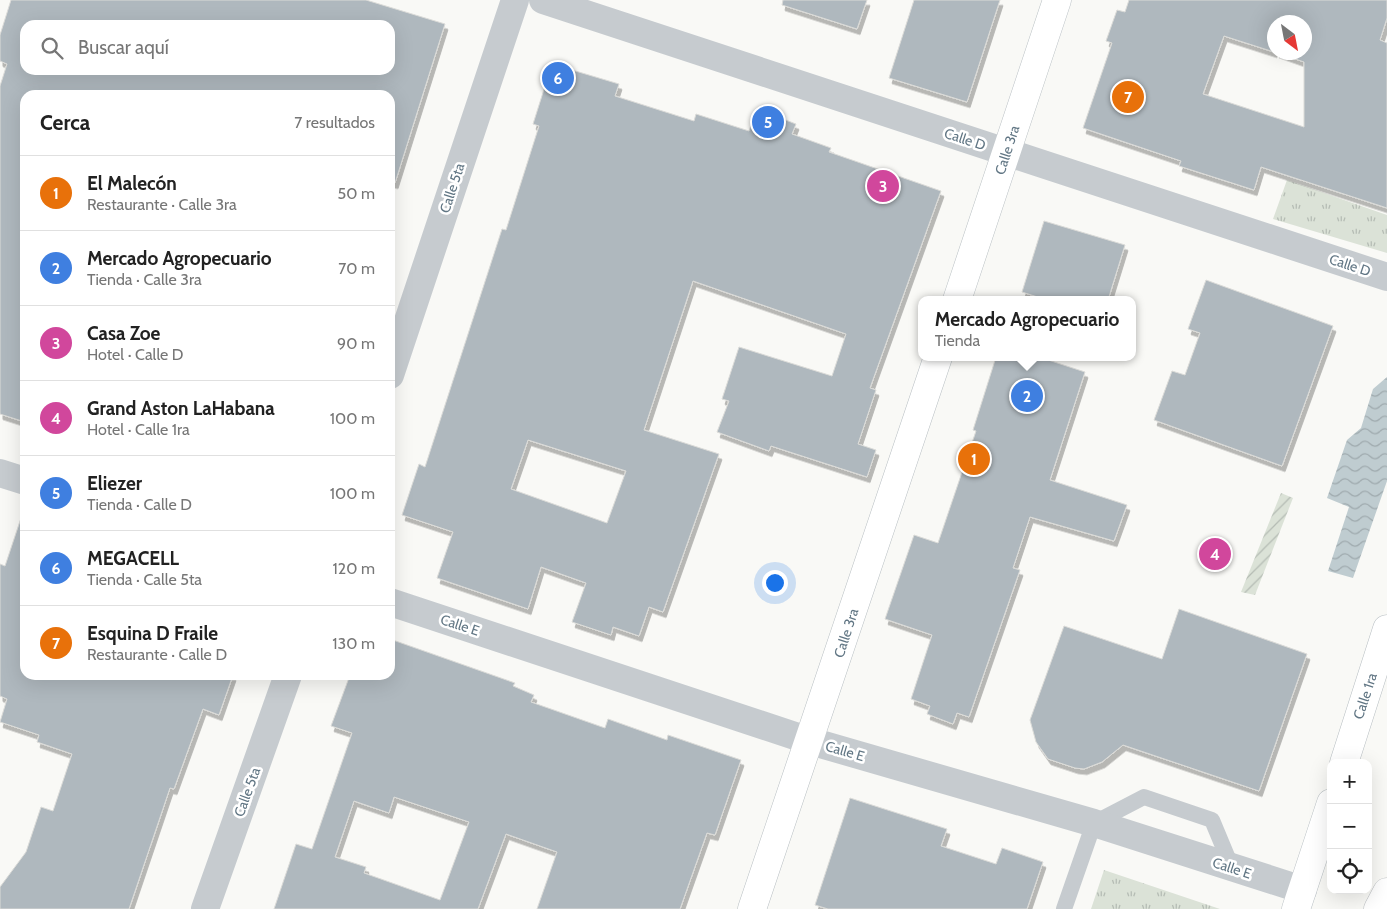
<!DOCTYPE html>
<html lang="es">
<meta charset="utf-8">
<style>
:root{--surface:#fff;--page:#f2f2f2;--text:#222;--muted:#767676;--line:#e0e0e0;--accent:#f4451b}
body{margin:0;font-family:Cabin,sans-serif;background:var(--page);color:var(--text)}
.controls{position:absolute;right:15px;bottom:15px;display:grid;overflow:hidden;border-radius:10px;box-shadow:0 5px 20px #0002}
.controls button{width:45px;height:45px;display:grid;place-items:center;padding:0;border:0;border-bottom:1px solid var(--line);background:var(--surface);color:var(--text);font:25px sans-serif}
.compass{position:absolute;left:1267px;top:15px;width:45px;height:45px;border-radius:50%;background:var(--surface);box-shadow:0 5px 20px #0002;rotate:148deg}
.you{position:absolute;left:774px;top:582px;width:18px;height:18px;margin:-12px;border:4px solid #fff;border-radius:50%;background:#1a73e8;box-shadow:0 0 0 8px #1a73e833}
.badge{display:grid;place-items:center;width:32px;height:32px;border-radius:50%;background:var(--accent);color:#fff;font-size:16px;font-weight:700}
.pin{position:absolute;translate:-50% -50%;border:2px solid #fff;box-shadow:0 1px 5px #0006}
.popup{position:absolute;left:918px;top:296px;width:218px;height:65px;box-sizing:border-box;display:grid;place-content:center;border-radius:10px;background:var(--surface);filter:drop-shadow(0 1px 4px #0005);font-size:16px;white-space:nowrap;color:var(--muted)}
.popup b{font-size:19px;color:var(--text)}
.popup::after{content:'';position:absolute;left:50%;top:100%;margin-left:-10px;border:10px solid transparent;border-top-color:var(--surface)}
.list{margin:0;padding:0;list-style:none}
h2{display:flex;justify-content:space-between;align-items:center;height:65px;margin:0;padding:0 20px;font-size:21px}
h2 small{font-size:16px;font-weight:400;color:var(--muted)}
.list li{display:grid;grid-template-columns:32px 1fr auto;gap:15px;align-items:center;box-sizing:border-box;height:75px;padding:0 20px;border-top:1px solid var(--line)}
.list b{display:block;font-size:19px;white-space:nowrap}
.list p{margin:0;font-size:16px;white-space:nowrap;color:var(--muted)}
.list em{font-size:16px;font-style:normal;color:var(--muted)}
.icon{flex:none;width:28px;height:28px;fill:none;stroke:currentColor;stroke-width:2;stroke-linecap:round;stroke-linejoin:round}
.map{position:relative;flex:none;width:1387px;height:909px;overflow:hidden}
.search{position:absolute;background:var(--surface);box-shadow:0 5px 20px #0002;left:20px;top:20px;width:375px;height:55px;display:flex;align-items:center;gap:12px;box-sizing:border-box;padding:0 18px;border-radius:15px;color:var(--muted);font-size:19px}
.panel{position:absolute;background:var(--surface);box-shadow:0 5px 20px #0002;left:20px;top:90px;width:375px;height:590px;border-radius:15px}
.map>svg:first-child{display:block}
.grass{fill:url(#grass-tufts)}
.garden{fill:url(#garden-furrows)}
.water{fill:url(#water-waves)}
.building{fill:#afb8be;stroke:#dbdbd8;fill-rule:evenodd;filter:url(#shadow)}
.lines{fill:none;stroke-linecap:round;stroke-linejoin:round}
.secondary-casing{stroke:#b8bfc3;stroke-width:29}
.highway-casing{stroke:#bbbfc2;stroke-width:29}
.lane{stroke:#c6cbcf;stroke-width:16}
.street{stroke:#c6cbcf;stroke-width:28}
.secondary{stroke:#fff;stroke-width:28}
.highway{stroke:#fff;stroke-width:28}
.labels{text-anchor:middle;stroke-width:5;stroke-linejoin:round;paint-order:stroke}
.street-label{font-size:14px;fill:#617684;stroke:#fff}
</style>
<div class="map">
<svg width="1387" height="909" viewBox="0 0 1387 909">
<defs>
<pattern id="grass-tufts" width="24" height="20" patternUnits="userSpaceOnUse" patternTransform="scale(1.25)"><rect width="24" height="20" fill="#dbe2d7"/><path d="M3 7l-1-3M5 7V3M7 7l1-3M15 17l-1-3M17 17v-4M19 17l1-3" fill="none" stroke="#b5bcb4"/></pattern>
<pattern id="garden-furrows" width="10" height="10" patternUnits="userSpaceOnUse" patternTransform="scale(1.25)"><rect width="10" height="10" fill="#dbe2d7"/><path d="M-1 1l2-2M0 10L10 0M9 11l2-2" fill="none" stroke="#b5bcb4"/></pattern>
<pattern id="water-waves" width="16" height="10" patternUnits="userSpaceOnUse" patternTransform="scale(1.25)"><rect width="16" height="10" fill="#bfccd0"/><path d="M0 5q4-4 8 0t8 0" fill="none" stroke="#9faaae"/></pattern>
<filter id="shadow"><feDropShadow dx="3" dy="5.5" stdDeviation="0" flood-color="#0004"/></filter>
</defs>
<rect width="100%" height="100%" fill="#f9f9f6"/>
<path class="grass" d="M1287 180 1387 215V253L1273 219Z
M1104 870 1220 909H1091Z"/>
<path class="garden" d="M1281 493 1293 498 1255 595 1241 592Z"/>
<path class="water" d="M1387 377V481L1353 578 1328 571 1349 507 1327 498 1347 440 1361 428 1373 389Z"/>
<path class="building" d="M11 0H366L445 24 395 183 390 182V95H25V422L0 414V86L7 64 0 61V35ZM25 25H390V70H25Z
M783 0H867L857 29 782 5Z
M914 0H1000L967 102 889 78Z
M1129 0H1387V18L1380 40 1387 43V208L1261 167 1254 190 1179 166 1181 161 1083 128 1112 43 1106 41 1117 10 1125 12ZM1274 22H1304V52H1276L1304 62V127L1203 94 1224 36 1274 52Z
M552 64 619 84 615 96 694 121 696 114 749 131 757 109 796 124 792 134 831 148 829 152 941 191 870 388 876 390 858 444 876 450 867 477 771 446 769 451 717 432 729 401 722 399 739 347 832 376 846 334 693 281 644 430 719 454 663 612 649 607 639 636 613 627 611 635 572 622 586 583 541 567 528 609 437 578 453 532 402 515 419 464 425 467 502 229 506 230 539 126 533 124ZM528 440 626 471 607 523 511 489Z
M1044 221 1125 245 1108 300H1047L1022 292Z
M1206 280 1333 326 1282 466 1154 420 1172 371 1185 375 1200 333 1188 329Z
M996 357H1039L1085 372 1050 480 1127 505 1114 541 1030 517 1013 568 1020 570 969 717 957 713 953 724 927 714 930 706 911 699 932 635 885 619 914 535 938 543 976 431 973 430Z
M21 518 25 519V675H233L219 715 203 709 174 789 170 788 129 909H0V887L26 852 41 807 53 811 72 754 37 742 39 735 0 722 7 699 0 696V564L5 566Z
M1179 609 1307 654 1259 791 1123 745 1102 762 1084 769 1075 768 1048 759 1036 742 1030 720 1064 626 1162 659Z
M390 639 515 683 513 686 534 695 531 702 605 728 608 719 667 740 668 735 741 760 715 835 707 833 680 909H537L557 852 506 834 478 909H274L296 844 312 849 352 733 331 726 350 675H390ZM394 797 469 822 440 900 364 873 366 867 335 857 354 801 389 813Z
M850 798 947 829 941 846 996 864 1002 848 1043 862 1027 909H828L815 905Z"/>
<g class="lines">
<g class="secondary-casing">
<path id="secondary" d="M957 300 1057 0
M1344 763 1387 629
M752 909 938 357
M1296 909 1331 803"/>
</g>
<g class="highway-casing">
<path id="highway" d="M1378 909 1387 892"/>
</g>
<path class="lane" d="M1064 909 1094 823 1144 797 1212 820 1232 868"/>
<path class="street" d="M543 0 1387 277
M390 375 515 0
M0 473 25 481
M390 602 810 741 1094 823 1303 890
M205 909 288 675"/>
<use href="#secondary" class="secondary"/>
<use href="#highway" class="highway"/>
</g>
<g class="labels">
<g class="street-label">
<text transform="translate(965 139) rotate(18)" y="5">Calle D</text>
<text transform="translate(1007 150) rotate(-72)" y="5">Calle 3ra</text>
<text transform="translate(452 188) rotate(-72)" y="5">Calle 5ta</text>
<text transform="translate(1350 265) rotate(18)" y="5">Calle D</text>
<text transform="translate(460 625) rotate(18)" y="5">Calle E</text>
<text transform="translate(846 633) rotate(-72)" y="5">Calle 3ra</text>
<text transform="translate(1365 696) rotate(-72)" y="5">Calle 1ra</text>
<text transform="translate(845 751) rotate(16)" y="5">Calle E</text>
<text transform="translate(247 792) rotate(-70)" y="5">Calle 5ta</text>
<text transform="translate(1232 868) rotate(18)" y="5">Calle E</text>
</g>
</g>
</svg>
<div class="controls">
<button>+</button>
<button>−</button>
<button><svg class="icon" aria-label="locate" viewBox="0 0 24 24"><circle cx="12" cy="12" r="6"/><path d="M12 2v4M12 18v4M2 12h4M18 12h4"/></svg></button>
</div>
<svg class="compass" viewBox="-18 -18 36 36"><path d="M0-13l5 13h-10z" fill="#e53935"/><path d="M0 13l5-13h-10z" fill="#767676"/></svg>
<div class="you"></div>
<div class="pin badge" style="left:974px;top:459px;background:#e8710a">1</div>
<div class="pin badge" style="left:1027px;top:396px;background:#3f7fe0">2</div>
<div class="popup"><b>Mercado Agropecuario</b>Tienda</div>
<div class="pin badge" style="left:883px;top:186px;background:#d1479c">3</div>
<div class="pin badge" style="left:1215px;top:554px;background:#d1479c">4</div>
<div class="pin badge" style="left:768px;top:122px;background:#3f7fe0">5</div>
<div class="pin badge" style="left:558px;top:78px;background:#3f7fe0">6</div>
<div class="pin badge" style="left:1128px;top:97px;background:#e8710a">7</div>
<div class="search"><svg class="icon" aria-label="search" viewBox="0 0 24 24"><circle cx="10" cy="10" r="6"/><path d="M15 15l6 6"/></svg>Buscar aquí</div>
<section class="panel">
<h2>Cerca<small>7 resultados</small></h2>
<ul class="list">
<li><span class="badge" style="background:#e8710a">1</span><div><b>El Malecón</b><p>Restaurante · Calle 3ra</p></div><em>50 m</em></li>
<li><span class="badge" style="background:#3f7fe0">2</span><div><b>Mercado Agropecuario</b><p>Tienda · Calle 3ra</p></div><em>70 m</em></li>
<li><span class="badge" style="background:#d1479c">3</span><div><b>Casa Zoe</b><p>Hotel · Calle D</p></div><em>90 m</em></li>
<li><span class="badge" style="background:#d1479c">4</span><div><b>Grand Aston LaHabana</b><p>Hotel · Calle 1ra</p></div><em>100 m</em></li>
<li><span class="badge" style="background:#3f7fe0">5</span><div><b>Eliezer</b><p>Tienda · Calle D</p></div><em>100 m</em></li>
<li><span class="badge" style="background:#3f7fe0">6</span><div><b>MEGACELL</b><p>Tienda · Calle 5ta</p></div><em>120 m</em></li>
<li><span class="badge" style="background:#e8710a">7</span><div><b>Esquina D Fraile</b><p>Restaurante · Calle D</p></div><em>130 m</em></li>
</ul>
</section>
</div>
